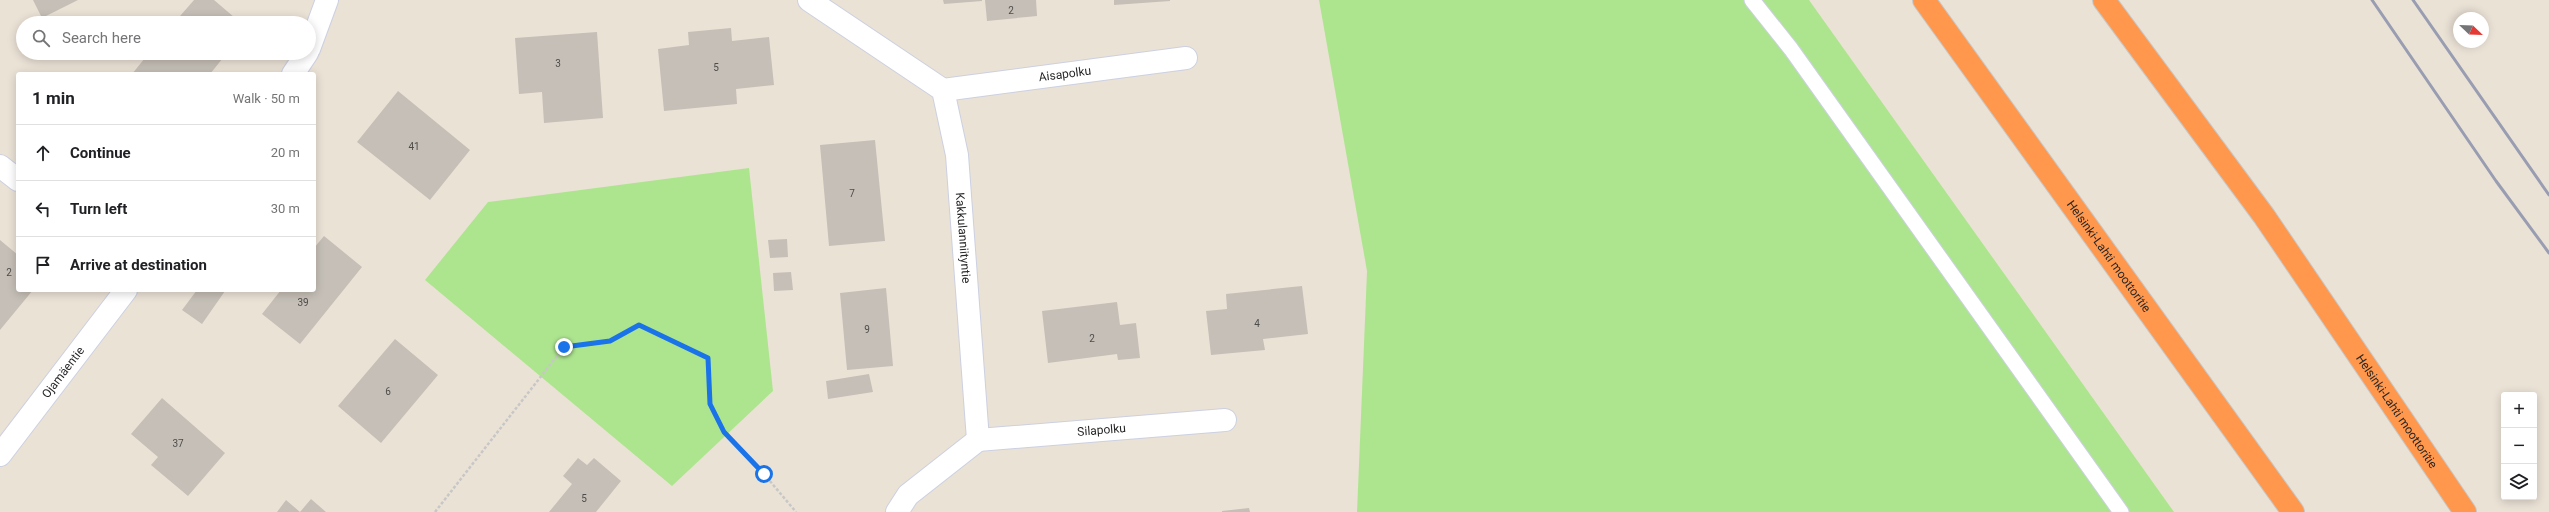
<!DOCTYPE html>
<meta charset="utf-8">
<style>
:root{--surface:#fff;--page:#f2f2f2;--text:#202124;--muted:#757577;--line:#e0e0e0}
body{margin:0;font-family:Roboto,sans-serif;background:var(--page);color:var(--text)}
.controls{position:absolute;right:12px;bottom:12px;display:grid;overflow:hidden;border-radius:4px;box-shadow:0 2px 10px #0003}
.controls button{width:36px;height:36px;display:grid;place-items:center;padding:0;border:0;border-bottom:1px solid var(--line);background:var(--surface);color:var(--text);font:20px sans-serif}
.compass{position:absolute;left:2453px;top:12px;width:36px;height:36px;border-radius:50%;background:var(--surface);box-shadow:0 2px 10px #0003;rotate:113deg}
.stop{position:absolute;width:12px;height:12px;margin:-9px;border:3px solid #1a73e8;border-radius:50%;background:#fff}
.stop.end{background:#1a73e8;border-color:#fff;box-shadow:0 1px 4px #0008}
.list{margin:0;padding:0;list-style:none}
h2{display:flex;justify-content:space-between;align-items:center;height:52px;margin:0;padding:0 16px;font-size:17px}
h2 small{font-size:13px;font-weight:400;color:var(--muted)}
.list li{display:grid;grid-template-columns:26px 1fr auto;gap:12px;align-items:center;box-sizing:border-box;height:56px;padding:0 16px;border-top:1px solid var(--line)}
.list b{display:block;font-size:15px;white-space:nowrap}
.list em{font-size:13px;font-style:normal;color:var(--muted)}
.icon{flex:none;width:22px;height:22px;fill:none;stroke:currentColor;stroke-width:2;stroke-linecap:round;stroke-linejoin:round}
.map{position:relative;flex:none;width:2549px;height:512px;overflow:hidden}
.search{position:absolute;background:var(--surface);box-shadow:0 2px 10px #0003;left:16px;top:16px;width:300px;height:44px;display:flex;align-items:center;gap:10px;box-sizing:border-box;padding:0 14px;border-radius:22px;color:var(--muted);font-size:15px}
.panel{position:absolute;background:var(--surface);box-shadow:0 2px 10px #0003;left:16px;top:72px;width:300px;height:220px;border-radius:4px}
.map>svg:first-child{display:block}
.green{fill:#ade58f}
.building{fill:#c5bfb7}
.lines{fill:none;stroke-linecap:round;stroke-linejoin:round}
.lane-casing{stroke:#ccd0e1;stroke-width:17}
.street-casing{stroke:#ccd0e1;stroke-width:24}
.highway-casing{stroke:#c7c7c7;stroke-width:24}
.path{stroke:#c7c7c7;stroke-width:2.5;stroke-dasharray:3 2;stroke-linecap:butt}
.lane{stroke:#fff;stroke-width:15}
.street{stroke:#fff;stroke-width:22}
.highway{stroke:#ff984d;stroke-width:22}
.rail{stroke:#999db2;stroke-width:3}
.route{stroke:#1a73e8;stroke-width:5}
.labels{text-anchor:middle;stroke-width:3;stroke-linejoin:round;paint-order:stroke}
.number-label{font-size:10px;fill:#4e4c4a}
.street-label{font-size:12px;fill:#262626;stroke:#fff}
</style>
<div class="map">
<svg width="2549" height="512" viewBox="0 0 2549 512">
<rect width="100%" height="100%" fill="#ebe2d6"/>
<path class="green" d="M1319 0H1809L2174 512H1357L1367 271Z
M749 168 773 391 672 486 425 280 488 202Z"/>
<path class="building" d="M33 0H78L42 18Z
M194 0H214L241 23H174Z
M943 0H982V1L944 4Z
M985 0H1036L1037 16 987 21Z
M1114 0H1170V1L1114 5Z
M731 28 732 41 769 37 774 85 736 89 737 104 664 111 658 49 689 45 688 32Z
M597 32 603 118 544 123 542 92 519 94 515 38Z
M149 53H227L210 74H132Z
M398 91 470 150 430 200 357 142Z
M875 140 885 241 829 246 820 145Z
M324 236 362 267 300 344 262 314 281 290H314V248Z
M787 239 788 257 770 258 768 240Z
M0 240 18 255V290H33L0 330Z
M791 272 793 290 774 291 773 273Z
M1302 286 1308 334 1263 339 1265 350 1211 355 1206 311 1227 309 1226 294Z
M886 288 893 366 847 370 840 293Z
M197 290 225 291 202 324 182 310Z
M1117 302 1120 325 1136 323 1140 358 1118 360 1117 354 1048 363 1042 311Z
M395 339 438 375 381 443 338 406Z
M869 374 873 392 828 399 826 381Z
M162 398 225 453 188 496 151 465 158 457 131 434Z
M578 458 587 465 594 458 621 481 596 512H549L572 484 563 476Z
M311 499 326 512H277L286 500 300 512Z
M1249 508 1250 512H1222V511Z"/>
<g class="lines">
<g class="lane-casing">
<path id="lane" d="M1752 0 1791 49 2121 512"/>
</g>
<g class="street-casing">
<g id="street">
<path id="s1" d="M809 0 943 90 957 155 978 440 908 495 897 512"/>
<path d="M309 49 327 0"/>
<path d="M293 74 307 53"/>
<path id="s2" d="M943 90 1186 58"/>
<path d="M0 166 18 180"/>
<path id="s3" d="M978 440 1225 420"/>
<path id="s4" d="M0 455 126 290"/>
</g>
</g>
<g class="highway-casing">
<g id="highway">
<path id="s5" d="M1924 0 2293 512"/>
<path id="s6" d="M2104 0 2264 216 2465 512"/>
</g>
</g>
<path class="path" d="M435 512 564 347 610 341 639 325 708 358 710 403 724 433 764 474 796 512"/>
<use href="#lane" class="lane"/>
<use href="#street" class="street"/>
<use href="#highway" class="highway"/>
<path class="rail" d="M2372 0 2496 181 2549 253
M2413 0 2549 195"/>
</g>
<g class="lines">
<path class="route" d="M564 347 610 341 639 325 708 358 710 404 724 432 764 474"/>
</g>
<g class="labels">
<g class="number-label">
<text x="1011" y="14">2</text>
<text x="558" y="67">3</text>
<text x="716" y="71">5</text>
<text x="414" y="150">41</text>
<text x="852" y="197">7</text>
<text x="9" y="276">2</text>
<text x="303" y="306">39</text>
<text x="1257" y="327">4</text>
<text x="867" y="333">9</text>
<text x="1092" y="342">2</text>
<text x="388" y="395">6</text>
<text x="178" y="447">37</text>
<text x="584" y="502">5</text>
</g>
<g class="street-label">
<text dy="4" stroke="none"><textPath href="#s2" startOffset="123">Aisapolku</textPath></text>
<text dy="4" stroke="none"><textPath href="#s1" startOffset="311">Kakkulanniityntie</textPath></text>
<text dy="4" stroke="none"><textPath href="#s5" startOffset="316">Helsinki-Lahti moottoritie</textPath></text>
<text dy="4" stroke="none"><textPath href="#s4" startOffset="104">Ojamäentie</textPath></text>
<text dy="4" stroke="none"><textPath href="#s6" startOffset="505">Helsinki-Lahti moottoritie</textPath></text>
<text dy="4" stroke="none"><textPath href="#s3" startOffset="124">Silapolku</textPath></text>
</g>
</g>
</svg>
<div class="controls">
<button>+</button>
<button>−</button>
<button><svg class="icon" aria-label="layers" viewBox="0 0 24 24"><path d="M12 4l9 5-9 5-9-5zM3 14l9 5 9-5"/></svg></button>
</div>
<svg class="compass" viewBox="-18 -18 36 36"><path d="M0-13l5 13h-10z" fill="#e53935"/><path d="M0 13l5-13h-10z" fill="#757577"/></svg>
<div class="stop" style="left:764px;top:474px"></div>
<div class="stop end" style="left:564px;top:347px"></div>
<div class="search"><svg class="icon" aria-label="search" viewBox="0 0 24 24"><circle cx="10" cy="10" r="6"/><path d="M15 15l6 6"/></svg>Search here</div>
<section class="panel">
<h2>1 min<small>Walk · 50 m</small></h2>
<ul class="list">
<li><svg class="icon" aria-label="ahead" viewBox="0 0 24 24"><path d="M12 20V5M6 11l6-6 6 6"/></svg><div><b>Continue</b></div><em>20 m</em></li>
<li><svg class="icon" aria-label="left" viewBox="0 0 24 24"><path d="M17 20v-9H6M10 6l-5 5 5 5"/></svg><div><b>Turn left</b></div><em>30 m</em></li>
<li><svg class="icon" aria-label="arrive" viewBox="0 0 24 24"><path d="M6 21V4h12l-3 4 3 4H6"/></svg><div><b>Arrive at destination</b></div></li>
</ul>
</section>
</div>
